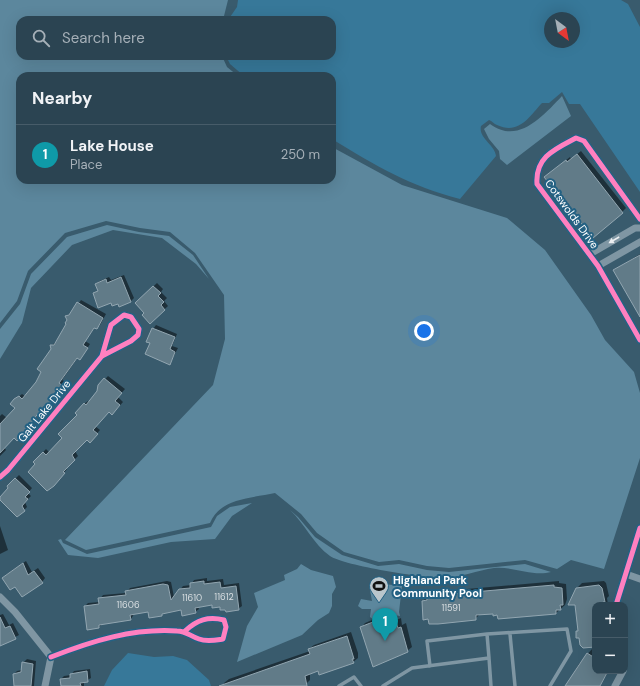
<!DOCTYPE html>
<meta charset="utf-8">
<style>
:root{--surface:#2b4452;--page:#334b59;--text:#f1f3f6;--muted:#a6b0b8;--line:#475c69;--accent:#bac6cc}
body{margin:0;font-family:"DM Sans",sans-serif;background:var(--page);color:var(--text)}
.controls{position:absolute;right:12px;bottom:12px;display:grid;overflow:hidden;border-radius:8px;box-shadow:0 4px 16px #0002}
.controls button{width:36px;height:36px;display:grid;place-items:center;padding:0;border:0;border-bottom:1px solid var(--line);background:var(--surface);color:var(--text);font:20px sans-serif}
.compass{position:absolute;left:544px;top:12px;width:36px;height:36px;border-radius:50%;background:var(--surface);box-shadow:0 4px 16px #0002;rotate:148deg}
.you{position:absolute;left:424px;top:331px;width:14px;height:14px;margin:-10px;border:3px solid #fff;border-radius:50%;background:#1a73e8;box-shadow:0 0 0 6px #1a73e833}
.badge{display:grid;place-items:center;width:26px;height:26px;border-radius:50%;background:var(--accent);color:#fff;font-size:13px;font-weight:700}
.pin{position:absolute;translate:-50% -33px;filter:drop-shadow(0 1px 2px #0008)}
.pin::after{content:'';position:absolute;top:21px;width:14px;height:12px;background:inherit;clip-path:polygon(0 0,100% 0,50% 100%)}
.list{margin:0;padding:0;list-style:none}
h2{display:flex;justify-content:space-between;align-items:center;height:52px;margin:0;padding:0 16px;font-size:17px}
h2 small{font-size:13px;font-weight:400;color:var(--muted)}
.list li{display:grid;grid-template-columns:26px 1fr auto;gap:12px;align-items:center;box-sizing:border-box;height:60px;padding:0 16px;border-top:1px solid var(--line)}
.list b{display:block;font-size:15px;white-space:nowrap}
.list p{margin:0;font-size:13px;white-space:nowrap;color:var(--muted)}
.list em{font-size:13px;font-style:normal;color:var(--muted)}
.icon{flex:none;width:22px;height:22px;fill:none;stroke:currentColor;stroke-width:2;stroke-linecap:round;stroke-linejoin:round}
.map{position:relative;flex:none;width:640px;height:686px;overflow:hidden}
.search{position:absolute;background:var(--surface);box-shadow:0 4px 16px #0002;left:16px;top:16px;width:320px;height:44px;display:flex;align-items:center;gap:10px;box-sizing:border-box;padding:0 14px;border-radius:12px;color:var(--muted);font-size:15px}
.panel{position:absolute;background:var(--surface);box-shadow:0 4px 16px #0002;left:16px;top:72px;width:320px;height:112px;border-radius:12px}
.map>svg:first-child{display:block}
.green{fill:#377899;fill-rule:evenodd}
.water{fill:#5c879d}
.shadow{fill:#0007}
.building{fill:#617b88;stroke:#92a6b1}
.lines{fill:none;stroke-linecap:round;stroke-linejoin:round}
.service{stroke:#7f96a3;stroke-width:3.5}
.minor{stroke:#7f96a3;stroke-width:7}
.cycleway-casing{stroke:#236183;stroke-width:8}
.cycleway{stroke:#ff80c0;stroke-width:5}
.oneway{fill:#eceff1}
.labels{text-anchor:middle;stroke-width:4;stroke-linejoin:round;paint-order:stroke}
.number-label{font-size:9px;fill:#d8dee1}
.street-label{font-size:11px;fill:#fff;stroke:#236183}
.poi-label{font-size:11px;font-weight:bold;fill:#fff;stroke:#236183;text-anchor:start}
</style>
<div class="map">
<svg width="640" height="686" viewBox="0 0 640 686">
<rect width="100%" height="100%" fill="#395b6d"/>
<path class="green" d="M238 0H621L628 4 640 27V192L580 104H569L562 92 549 103H542C529 117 519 135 497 125 494 124 492 121 489 120L481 126C478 138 495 145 496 156L460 199C410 186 376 166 332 139V76H244L230 64 226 56H332V20H228L237 7ZM550 18H574V42H550Z
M128 653 154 657 173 656 187 660 209 680 211 686H104L112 670Z"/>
<path class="water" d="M0 0H228L223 20H20V56H222L227 67 238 76H20V180H332V147L402 185 507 218 545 250 591 315 605 340 634 372 640 393V458L604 569 571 560 557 569 525 560 449 568 427 566 399 560 379 562 344 552 317 533 301 514 275 493C252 498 220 498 210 523L86 550 65 540 213 385 225 339 224 295 195 253 170 232 140 228 106 221 65 233 28 271 17 301 0 323Z
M562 96 571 116 507 165 500 159 499 151 489 139 484 129 490 124C518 145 543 116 562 96Z
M107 225 139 232 169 236 193 255 209 279 196 264 162 238 113 230 72 245 31 288 22 323 0 359V329L20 304 31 274 67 237Z
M252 503 232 516 215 539 171 542 98 558 68 555 58 540 61 539 63 543 87 554 211 527 217 516 230 507Z
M290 510 298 517 315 537 342 555 378 566 399 564 427 570 449 572 525 564 551 572C533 577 513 566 494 568 478 570 460 578 443 578 424 578 345 566 330 556 313 544 305 524 290 510Z
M301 564 311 570 333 576 336 587 332 594V606L329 613 318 620 302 635 237 662 247 626 258 607 254 593 285 580 284 575 297 569Z
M384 584 402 586 399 612 400 616 379 613 375 621 370 617 371 609H362L358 606 361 599 372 601 370 590 373 588 378 592 379 597 382 598Z"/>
<path class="shadow" d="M581 151 626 208 622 212 550 173 570 157 571 159Z
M640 254V313L615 270Z
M124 275 134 298 130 302H111L94 294 99 290 96 284 100 281 109 277 111 280Z
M157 283 163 289 161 292 167 298 164 301 168 306 150 323 145 313 136 303Z
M81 300 106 314 100 325 96 328 95 327 85 341 90 344 83 355 80 359 78 357 62 380 66 382 59 392 41 410 28 425 30 427 17 440 14 437 4 447 6 450 0 456V416L2 414 7 418 16 408 17 398 22 394 25 396 36 383 52 349 51 346 56 342 68 323 66 316 72 313Z
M156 325 177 334 172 346 178 348 170 363 151 343 153 329Z
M108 376 125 389 118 397 123 402 115 411H109L95 426 100 430 93 438 87 439 75 451 78 456 66 468 67 469 57 481 34 462 46 449 49 452 63 438 84 404 88 401 89 402 98 392 99 386Z
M19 475 32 488 28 493 31 496 25 502 27 507 24 510 0 498 10 488 8 486Z
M0 526 8 550 0 554Z
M26 561 32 572 38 568 45 578 42 582 6 575Z
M207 578V581L223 579 224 585 239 583 242 606 238 609 213 604 198 606 199 609 195 612 182 609 150 617 149 611 134 614 131 619 102 624 99 627 85 606 88 603 100 602V599L103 595 126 593 130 588 167 581 171 582 174 597 183 586 191 585 194 580Z
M559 581V583L566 584 567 599 565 605 556 613 480 614 475 619 423 601 432 592Z
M604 581 606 583 609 596 607 598 608 605H595V646L580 636 577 632 579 629 577 588 582 583Z
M3 614 9 625 13 623 19 635 0 645V615Z
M377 618 381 627 401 618 402 625 406 623 412 647 407 651 361 628 365 623Z
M351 632 358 653V658L353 662 310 673V680L306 684 300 686H225L224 683 229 679 310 651 309 649 314 645Z
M592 649 595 651V671H609L599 686H566L579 664Z
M27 659 36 661 34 686H15L14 674 17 671 22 670 23 663Z
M90 669 91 678 84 682V686H62L61 679 64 676 71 675 74 671Z"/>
<path class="building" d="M577 154 623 213 593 238 544 177 566 160 567 162Z
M640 255V317L613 270Z
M121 277 131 302 119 307 118 304 112 306 111 303 98 308 93 293 98 291 95 284 106 279 107 283Z
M153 286 161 293 158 296 164 302 161 305 165 310 150 324 142 315 144 313 135 303Z
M77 302 103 318 97 329 94 328 83 345 88 348 80 360 77 358 59 383 63 386 56 397 42 413 40 411 26 429 28 431 17 441 14 438 0 453V424L15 408 10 404 14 399 19 396 22 399 36 382 41 372 37 369 51 349 50 345H54L66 324 65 323 67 320 65 316 69 315Z
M152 328 175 337 170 349 175 352 170 365 145 354 150 343 146 342Z
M104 378 122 393 115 401 120 405 112 415 109 412 93 430 98 434 90 443 87 440 72 455 75 460 63 472 65 473 54 486 47 491 28 472 35 464 33 462 43 452 46 455 62 438 58 434 77 415 75 413 84 403 86 405 97 391 98 385Z
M15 478 30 492 25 497 28 499 22 506 25 511 17 517 0 500V497L8 488 7 486Z
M23 563 28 575 34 571 43 583 22 597 15 587 10 590 2 578Z
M204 581V584L220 582 221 588 236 586 239 610 226 612 225 610H220V607L212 608V605L195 608 196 613 182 616 181 610 162 614V616L149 618 148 612 130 615 131 620 99 625V628L87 630 84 606 99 604 98 598 126 595 125 591 163 584 168 585 171 600 179 589 190 588V583Z
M554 585V587L562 588 563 605H560L561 610H556V614L498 619 497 615 493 616V614L476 615V620L438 624H429L428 619 423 620 422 601 427 600V596Z
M599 585 602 588 605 602H603V605H595V647L583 648 580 645 579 638H576V631H578L575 605H568L576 588Z
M0 617 5 628 10 626 16 639 0 646Z
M373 622 376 630 396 622 398 628 401 627 408 652 373 667 360 627Z
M347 636 354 659H352L354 663 319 675 318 671 305 676 307 686H219L310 654 308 649Z
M587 653 595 658V671H608L600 686H565Z
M22 662 33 664 31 686H14L13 674 21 672Z
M87 671 88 682 80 683 81 686H61L60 679 70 678V674Z"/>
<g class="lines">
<path class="service" d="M510 634 515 686
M489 658 487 634 567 629 571 651 550 686
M430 666 427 641 487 634
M339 686 354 677 361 686
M383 686 412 668 489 658 491 686"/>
<path class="minor" d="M640 219 584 141 576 138C555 149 535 157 537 184L598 266 640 340
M590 254 635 228H640
M598 266 640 242
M0 477 8 470 102 356 131 341 138 335 139 329 131 317 124 315 111 325 102 356
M626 574 640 579
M0 597 15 612 51 657 45 686
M616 605 640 528
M51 657C92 641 133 628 177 631 186 631 190 636 199 639 207 642 216 640 223 639L226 627 224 620C208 616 197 620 185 631
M615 686 623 671"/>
<g class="cycleway-casing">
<path id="cycleway" d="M640 219 584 141 576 138C555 149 535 157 537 184L598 266 640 340
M0 477 8 470 102 356 131 341 138 335 139 329 131 317 124 315 111 325 102 356
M616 605 640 528
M51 657C92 641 133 628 177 631 186 631 190 636 199 639 207 642 216 640 223 639L226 627 224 620C208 616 197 620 185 631"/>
</g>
<use href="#cycleway" class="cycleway"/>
</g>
<defs><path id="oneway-solid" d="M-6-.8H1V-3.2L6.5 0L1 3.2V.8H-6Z"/></defs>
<use class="oneway" href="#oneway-solid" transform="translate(614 240) rotate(150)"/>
<defs>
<g id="stadium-pin" transform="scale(1)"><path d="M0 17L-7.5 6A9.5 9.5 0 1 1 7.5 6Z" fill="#bac6cc" stroke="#236183"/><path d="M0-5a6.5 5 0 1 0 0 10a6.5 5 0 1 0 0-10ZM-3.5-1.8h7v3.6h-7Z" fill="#111"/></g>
</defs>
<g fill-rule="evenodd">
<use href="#stadium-pin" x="379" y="586"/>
</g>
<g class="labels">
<g class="number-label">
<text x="224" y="600">11612</text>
<text x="192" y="601">11610</text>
<text x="128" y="608">11606</text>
<text x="451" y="611">11591</text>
</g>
<g class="street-label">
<text transform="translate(572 214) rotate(54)" y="4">Cotswolds Drive</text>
<text transform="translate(44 411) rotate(-51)" y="4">Galt Lake Drive</text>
</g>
<g class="poi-label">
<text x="393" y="584">Highland Park<tspan x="393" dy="13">Community Pool</tspan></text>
</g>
</g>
</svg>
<div class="controls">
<button>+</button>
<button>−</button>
</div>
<svg class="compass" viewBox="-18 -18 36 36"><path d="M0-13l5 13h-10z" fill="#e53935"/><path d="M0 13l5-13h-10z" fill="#a6b0b8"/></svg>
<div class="you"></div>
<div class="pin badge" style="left:385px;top:641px;background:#0f9aa8">1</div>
<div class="search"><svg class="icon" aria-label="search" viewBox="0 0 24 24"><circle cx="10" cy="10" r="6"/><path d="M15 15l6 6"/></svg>Search here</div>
<section class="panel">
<h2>Nearby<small></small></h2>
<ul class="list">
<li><span class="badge" style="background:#0f9aa8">1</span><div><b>Lake House</b><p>Place</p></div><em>250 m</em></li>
</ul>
</section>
</div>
